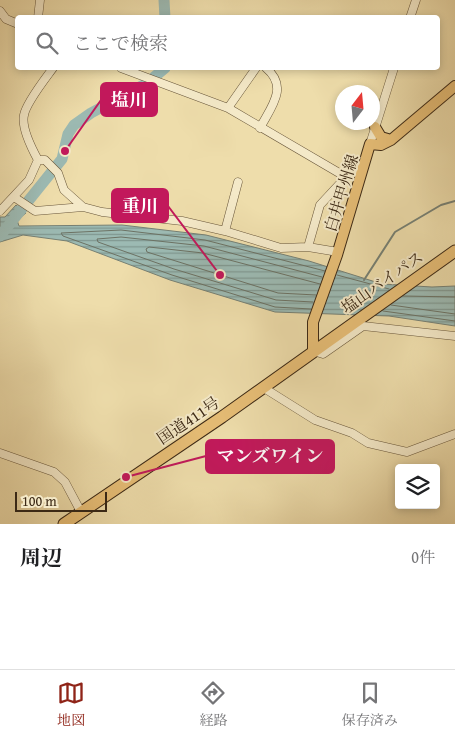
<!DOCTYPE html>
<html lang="ja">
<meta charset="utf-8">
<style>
:root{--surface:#fff;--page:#f6f6f6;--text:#202124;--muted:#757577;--line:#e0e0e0;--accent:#8f2418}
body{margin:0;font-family:"Gentium Book Plus","Noto Serif JP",serif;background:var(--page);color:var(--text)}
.controls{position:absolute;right:15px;bottom:15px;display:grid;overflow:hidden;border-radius:5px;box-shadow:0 2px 8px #0003}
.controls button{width:45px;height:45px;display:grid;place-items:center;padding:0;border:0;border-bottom:1px solid var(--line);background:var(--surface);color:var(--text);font:25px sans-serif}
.compass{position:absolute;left:335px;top:85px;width:45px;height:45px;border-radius:50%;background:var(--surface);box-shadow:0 2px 8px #0003;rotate:16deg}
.scale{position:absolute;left:15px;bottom:12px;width:92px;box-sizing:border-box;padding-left:5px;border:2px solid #3c2915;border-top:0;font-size:14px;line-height:18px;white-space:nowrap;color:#3c2915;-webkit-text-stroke:4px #f4e9c8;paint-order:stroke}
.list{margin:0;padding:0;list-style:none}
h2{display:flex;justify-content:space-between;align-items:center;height:65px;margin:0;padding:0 20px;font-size:21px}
h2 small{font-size:16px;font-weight:400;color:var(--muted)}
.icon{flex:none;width:28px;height:28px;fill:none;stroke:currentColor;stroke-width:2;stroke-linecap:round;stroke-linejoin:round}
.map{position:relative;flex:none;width:455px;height:524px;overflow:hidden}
.search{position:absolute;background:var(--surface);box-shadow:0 2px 8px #0003;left:15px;right:15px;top:15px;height:55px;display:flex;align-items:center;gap:12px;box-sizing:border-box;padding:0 18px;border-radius:5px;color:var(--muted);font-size:19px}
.sheet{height:145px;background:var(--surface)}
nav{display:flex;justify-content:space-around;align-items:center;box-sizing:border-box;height:70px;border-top:1px solid var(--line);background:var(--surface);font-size:14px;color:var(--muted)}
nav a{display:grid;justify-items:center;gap:2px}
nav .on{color:var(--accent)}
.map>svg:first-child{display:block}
.water{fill:url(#water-rules);stroke:#768074}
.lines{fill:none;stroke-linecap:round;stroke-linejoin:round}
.shore{stroke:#6c7264;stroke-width:1}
.stream{stroke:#768074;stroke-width:2}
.river{stroke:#9cbab3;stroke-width:11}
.minor-casing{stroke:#68563a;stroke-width:9}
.major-casing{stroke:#3c2915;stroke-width:12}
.highway-casing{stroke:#3c2915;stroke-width:13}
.minor{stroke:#f4e9c8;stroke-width:8}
.major{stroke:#e7be76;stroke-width:10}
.highway{stroke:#e7be76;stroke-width:11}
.labels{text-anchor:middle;stroke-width:4;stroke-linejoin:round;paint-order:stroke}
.street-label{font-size:16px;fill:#3c2915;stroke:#f4e9c8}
.leader{fill:none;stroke:#c2185b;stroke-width:2}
.callout-dot{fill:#c2185b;stroke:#f4e9c8;stroke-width:2}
.callout{fill:#c2185b;stroke:#c2185b;stroke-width:2}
.callout-label{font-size:18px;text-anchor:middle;font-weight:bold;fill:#fff}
</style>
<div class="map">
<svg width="455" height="524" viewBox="0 0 455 524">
<defs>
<pattern id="water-rules" width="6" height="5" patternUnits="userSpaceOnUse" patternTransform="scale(1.25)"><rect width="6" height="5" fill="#9cbab3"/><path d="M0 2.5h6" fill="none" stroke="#809790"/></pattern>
</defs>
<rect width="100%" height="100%" fill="#eeddab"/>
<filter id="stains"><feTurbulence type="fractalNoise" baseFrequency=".004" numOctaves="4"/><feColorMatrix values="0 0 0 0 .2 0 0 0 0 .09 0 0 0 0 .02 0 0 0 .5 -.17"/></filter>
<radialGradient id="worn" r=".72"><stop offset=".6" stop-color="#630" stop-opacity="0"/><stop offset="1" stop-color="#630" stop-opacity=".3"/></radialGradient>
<path class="water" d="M16 205 26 213 17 220 19 226 122 225 206 235 309 261 382 284 432 287 455 286V326L389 316 275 312 170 280 67 241 23 235 0 242V217H5Z"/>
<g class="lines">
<path class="shore" d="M337 275 389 289
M316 295 278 293 147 252 146 249 149 247 203 253 320 284
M403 296 455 297
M313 302 276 300 174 269 98 242 97 239 121 237 204 246 322 277
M391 305 455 314
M311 309 275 307 172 275 63 236 61 233 121 230 205 240 325 271
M383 311 455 321"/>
<path class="stream" d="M364 280 395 232 441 205 455 201"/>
<path class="river" d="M164 0 165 18
M0 236 62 159 68 134 74 125 91 113 147 83 165 68"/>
<g class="minor-casing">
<path id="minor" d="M0 11 6 19 18 24
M38 18 40 0
M410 18 416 0
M53 68C45 79 26 103 24 115 21 128 32 149 38 160H45L58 173 64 190 83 207 102 212 182 221 225 231 281 248 308 247 320 205 346 177 363 164
M121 68 228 108 346 177
M228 108 256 68
M260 128C271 107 289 87 266 68
M370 144 394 68
M14 197 35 211 83 207
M0 211 29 180 38 160
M225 231 238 182
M308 247 338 252
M313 351 323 354 363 326 455 336
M264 388 315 420 352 433 368 443 407 452 455 434
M0 453 54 472 65 482 81 512"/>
</g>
<g class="major-casing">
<path id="major" d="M375 127 381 137 391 140
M313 351V322L337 255 370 144 381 145 391 140 455 86"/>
</g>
<g class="highway-casing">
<path id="highway" d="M64 524 222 417 455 251"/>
</g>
<use href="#minor" class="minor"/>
<use href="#major" class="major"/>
<use href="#highway" class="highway"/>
</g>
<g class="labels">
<g class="street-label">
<text transform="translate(341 193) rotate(-73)" y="6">白井甲州線</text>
<text transform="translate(382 282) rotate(-35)" y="6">塩山バイパス</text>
<text transform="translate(188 420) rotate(-34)" y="6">国道411号</text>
</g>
</g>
<path class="leader" d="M65 151L101 100M220 275L168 206M126 477L206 456"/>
<g class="callout-dot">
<circle cx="65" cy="151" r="5"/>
<circle cx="220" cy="275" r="5"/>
<circle cx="126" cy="477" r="5"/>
</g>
<g class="callout">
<rect x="101" y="83" width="56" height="33" rx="5"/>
<rect x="112" y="189" width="56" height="33" rx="5"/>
<rect x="206" y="440" width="128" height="33" rx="5"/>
</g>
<g class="callout-label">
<text x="129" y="106">塩川</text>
<text x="140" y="212">重川</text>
<text x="270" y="462">マンズワイン</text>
</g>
<rect width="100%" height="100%" filter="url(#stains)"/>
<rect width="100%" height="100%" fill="url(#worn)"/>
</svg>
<div class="controls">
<button><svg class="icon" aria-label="layers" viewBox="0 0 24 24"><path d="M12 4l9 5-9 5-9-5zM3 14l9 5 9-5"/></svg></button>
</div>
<svg class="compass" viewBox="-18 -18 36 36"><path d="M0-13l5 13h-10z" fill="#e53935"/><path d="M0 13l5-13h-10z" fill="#757577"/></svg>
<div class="scale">100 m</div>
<div class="search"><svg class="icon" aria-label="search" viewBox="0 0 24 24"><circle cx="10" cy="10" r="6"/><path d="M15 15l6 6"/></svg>ここで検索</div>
</div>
<section class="sheet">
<h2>周辺<small>0件</small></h2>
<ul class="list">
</ul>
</section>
<nav>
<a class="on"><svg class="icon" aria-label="map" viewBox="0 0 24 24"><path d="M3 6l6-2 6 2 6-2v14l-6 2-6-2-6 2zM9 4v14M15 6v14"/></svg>地図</a>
<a><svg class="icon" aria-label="directions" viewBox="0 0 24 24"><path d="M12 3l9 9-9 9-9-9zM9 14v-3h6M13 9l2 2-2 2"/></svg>経路</a>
<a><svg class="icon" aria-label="saved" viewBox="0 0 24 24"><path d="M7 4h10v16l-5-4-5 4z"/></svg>保存済み</a>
</nav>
